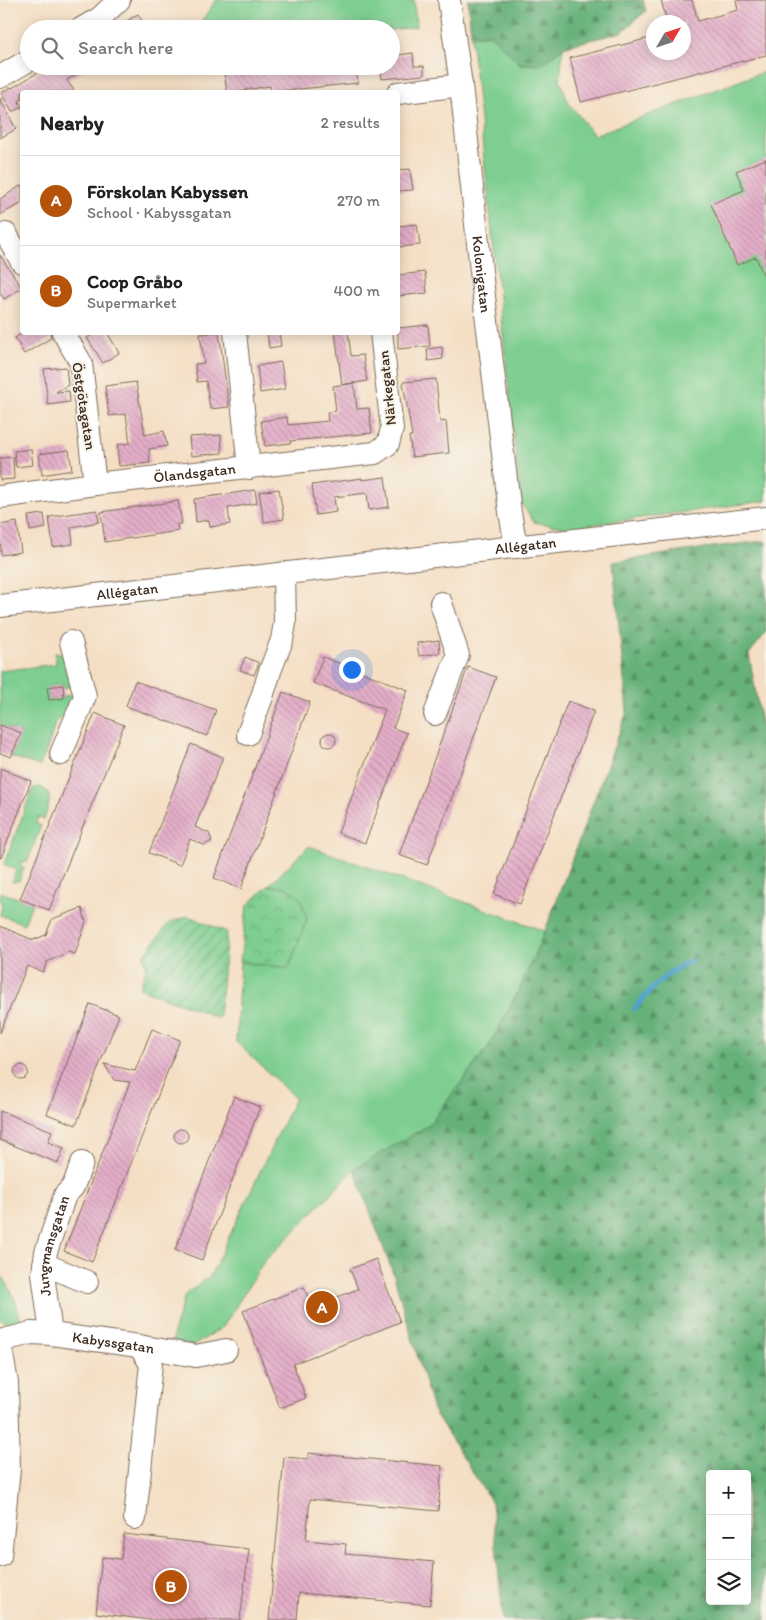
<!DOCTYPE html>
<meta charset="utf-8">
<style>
:root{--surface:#fff;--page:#f2f2f2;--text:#222;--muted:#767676;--line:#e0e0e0;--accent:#b45309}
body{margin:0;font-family:Itim,sans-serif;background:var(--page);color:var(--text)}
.controls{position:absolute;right:15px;bottom:15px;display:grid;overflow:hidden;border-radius:5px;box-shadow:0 2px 12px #0003}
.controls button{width:45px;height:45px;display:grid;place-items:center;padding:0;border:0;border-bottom:1px solid var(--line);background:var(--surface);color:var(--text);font:25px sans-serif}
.compass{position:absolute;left:646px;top:15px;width:45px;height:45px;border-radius:50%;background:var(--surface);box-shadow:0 2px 12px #0003;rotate:51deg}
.you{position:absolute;left:351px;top:669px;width:18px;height:18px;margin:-12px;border:4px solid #fff;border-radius:50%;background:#1a73e8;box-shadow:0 0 0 8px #1a73e833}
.badge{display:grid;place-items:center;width:32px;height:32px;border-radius:50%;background:var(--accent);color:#fff;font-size:16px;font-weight:700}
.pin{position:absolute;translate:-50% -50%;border:2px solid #fff;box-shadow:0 1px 5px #0006}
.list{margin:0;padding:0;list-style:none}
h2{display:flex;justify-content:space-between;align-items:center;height:65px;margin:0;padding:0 20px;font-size:21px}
h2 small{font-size:16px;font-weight:400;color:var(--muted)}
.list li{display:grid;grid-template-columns:32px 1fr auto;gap:15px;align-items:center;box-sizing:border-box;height:90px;padding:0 20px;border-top:1px solid var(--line)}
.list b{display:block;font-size:19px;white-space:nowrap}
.list p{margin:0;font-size:16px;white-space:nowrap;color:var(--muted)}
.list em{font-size:16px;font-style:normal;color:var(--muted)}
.icon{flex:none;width:28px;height:28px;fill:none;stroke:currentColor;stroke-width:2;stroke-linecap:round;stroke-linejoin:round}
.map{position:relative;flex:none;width:766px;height:1620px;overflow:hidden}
.search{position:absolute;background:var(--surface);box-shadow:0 2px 12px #0003;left:20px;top:20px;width:380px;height:55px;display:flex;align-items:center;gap:12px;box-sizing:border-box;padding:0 18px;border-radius:28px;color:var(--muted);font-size:19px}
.panel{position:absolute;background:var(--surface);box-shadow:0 2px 12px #0003;left:20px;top:90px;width:380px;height:245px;border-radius:5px}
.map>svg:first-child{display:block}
.grass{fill:#7dce90;stroke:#5c7c57}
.forest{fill:url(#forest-firs);stroke:#506e4c;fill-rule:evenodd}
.park{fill:url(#park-crowns);stroke:#5c7c57}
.garden{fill:url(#garden-furrows);stroke:#5c7c57}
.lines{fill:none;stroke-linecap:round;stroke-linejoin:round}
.stream{stroke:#52a3cc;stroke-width:5}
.building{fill:url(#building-back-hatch)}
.minor-casing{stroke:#7c6958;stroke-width:24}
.minor{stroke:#fff;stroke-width:22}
.labels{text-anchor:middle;stroke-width:4;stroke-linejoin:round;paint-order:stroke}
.street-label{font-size:15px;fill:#3b2a1e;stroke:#f7f3e8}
</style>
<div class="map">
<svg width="766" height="1620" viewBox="0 0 766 1620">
<defs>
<pattern id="forest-firs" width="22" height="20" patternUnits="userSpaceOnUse" patternTransform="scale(1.25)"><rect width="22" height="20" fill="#66b17a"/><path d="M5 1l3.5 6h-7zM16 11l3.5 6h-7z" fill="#559063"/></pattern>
<pattern id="park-crowns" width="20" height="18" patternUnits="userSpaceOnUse" patternTransform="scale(1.25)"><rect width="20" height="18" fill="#7dce90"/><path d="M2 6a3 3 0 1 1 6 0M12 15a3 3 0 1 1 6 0" fill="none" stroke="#68a775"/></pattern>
<pattern id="garden-furrows" width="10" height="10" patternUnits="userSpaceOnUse" patternTransform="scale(1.25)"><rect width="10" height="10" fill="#7dce90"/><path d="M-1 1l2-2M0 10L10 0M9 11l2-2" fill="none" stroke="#68a775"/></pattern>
<pattern id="building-back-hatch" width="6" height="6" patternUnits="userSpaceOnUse" patternTransform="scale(1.25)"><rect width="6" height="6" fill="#e5afca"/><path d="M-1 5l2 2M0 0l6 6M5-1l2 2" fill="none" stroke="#bb8fa3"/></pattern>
</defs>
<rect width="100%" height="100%" fill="#f7f3e8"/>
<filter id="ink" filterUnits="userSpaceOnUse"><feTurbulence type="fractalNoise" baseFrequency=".02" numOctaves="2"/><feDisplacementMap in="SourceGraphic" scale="10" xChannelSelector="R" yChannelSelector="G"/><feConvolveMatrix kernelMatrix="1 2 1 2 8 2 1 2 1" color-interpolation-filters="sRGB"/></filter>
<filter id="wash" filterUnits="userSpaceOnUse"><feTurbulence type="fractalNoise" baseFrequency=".0096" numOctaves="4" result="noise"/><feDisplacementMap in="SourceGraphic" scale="20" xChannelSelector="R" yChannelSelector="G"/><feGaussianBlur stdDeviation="1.12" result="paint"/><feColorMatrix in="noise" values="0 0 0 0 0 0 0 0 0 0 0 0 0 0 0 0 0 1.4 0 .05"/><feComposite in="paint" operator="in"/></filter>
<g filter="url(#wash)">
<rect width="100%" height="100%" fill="#f4dfc4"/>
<path class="grass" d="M216 0H414L416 27 391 30V29H196Z
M490 34 521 64H542L563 47 560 80 568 102 594 135 766 71V501L567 528 534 522 521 503 471 36Z
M55 653 67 654 73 686 63 688V685L48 687 49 699 64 698V696L75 694 69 714 61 716 55 724 46 752 40 766 11 757 21 733 0 725V671L56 664Z
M39 787C56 792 48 807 44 820L38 817 36 823 41 826 27 863 22 861 20 867 24 868 19 881 12 882 16 870 4 864 33 788Z
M309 846 545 931 520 988 491 1043 429 1125 354 1170 263 1263 223 1327 193 1346 173 1341 174 1330 185 1295 211 1275 295 1098 236 1042 240 962 289 968 286 887 268 886Z
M0 892 32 903 24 924 0 915 2 903 0 902Z
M0 1274C13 1288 17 1307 23 1326L9 1325 0 1319Z"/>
<path class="forest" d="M468 0H643L646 11 622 32 563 47 542 64H520L490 34 471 36Z
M764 541 766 542V633L749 654 766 751V1620H503L492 1503 433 1410 394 1276 354 1169 429 1125 491 1043 520 988 545 931 627 712 613 562 712 547ZM710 1474H747V1601H710Z"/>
<path class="park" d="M268 886 286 887 301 899 307 919 289 968 240 962 247 906Z"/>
<path class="garden" d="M188 916 227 932 219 1018 139 988 146 970 144 955 169 923Z"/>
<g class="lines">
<path class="stream" d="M634 1009C652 988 665 972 691 961"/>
</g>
<g id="blocks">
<path class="building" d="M661 0H692L698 21 738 10 736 0H766V55L581 102 570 58 654 37V52H684V22H667Z
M138 14 147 29H114Z
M413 53 414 66H424V75L382 79 380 66H391V56Z
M49 66H91L67 80 75 92H22V99L19 101 22 107 12 112 1 93 11 87 12 88Z
M223 66H241L242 74 300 66H356L358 83 271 92 270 86 245 90V92H227Z
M0 98 16 129 0 138Z
M766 159V281L756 257 737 265 711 204 744 190 736 171Z
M410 169 413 190 398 191V170Z
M22 185V203L0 215V199Z
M417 224 420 245 398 247V226Z
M0 255 22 288 4 299 0 293Z
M425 272 427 293 398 296V275Z
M428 325 430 346 398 349V328Z
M24 332H50L51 338 24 354 15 338Z
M97 332H107L119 353 103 363 87 338Z
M219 332 229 407 210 409 206 381 197 382 195 364 204 363 200 334Z
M267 332H279L281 346 269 348Z
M335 332H348L351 356 363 355 367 381 342 385Z
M442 347 443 359 428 361 427 349Z
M281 362 285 389 260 393 257 366Z
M66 367 68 385 56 392 69 391 70 402 48 405 44 369Z
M436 379 440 422 446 421 449 453 412 457 409 436H412L403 382Z
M136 382 145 435 164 431 167 446 149 449 150 463 119 466 117 445 130 443 126 414 109 416 105 386Z
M354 383 357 409 369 408 372 433 290 441 291 443 265 446 261 421 287 417 288 425 328 421 327 412 336 411 333 386Z
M221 435 222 453 191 456 189 437Z
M31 449 33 465 16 467 14 451Z
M69 450 72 470 42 475 39 454Z
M13 457 14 479 0 480V458Z
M385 477 389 507 369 510 367 493 334 497 336 512 316 515 312 485 362 478V480Z
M279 489 284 519 264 522 259 492Z
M255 490 257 503 228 508 230 524 210 527 209 520 196 522 194 499Z
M178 501 182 524H177L178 531 105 542 101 512Z
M97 510 99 522 71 527 73 544 53 547 49 517Z
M44 514 46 528 30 531 28 516Z
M17 522 21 552 1 555 0 525Z
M439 640 440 653 419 656 417 643Z
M245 657 259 663 254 675 240 670Z
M323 657 408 690 393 728 407 733 365 843 338 833 385 710 313 683Z
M468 667 496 677 427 865 399 855Z
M135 681 216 710 207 736 126 706Z
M63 685 64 698 49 700 47 687Z
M283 692 310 702 241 889 214 878Z
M568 701 594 711 520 904 494 894Z
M95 713 124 725 49 910 20 899Z
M0 725 21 733 11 757 0 753Z
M322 740a7 7 0 1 1 14 0a7 7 0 1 1-14 0Z
M191 744 223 757 195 827 209 833 212 841 204 845 190 839 180 865 149 853Z
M0 768 31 781 1 858H0Z
M82 908 86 922 75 954 68 952 47 962 43 972 27 966 0 1033V926L33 940 46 935 52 919Z
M90 1004 119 1015 76 1125 47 1114Z
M152 1029 180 1040 92 1262 64 1251 130 1082 114 1080 104 1064 135 1071Z
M14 1072a7 7 0 1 1 14 0a7 7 0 1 1-14 0Z
M234 1096 260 1107 202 1260 175 1250Z
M0 1111 52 1131 48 1142 64 1148 58 1163 0 1140Z
M174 1136a7 7 0 1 1 14 0a7 7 0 1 1-14 0Z
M376 1259 400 1322 293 1364 306 1398 280 1408 243 1311 304 1287 312 1307 358 1289 350 1269Z
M308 1453 442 1466 438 1511 310 1499 306 1540 346 1544 345 1554 434 1562 430 1605 299 1593 297 1620H269L284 1457 308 1459Z
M124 1534 249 1549 240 1620H150L96 1613 102 1557 121 1559Z"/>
</g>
</g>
<g filter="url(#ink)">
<use href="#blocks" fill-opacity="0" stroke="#7c6958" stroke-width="1"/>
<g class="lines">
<g class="minor-casing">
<g id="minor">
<path id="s1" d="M449 0 461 85 482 280 510 512 516 547"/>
<path d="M81 29 100 18 119 0"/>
<path d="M0 77 29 60"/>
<path d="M398 93 461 85"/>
<path d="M6 234 22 262"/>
<path d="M63 332 81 363 95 484"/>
<path d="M235 332 249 468"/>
<path id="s2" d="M0 497 95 484 375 453 388 444 392 429 381 332"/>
<path id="s3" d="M0 606 766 518"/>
<path d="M435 714 458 655 441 603"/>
<path d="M248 734 262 697 270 671 282 640 285 623 284 573"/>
<path d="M61 754 85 696 71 642"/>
<path d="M44 1264 87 1282"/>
<path id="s4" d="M51 1334 43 1274 46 1252 65 1195 73 1187 82 1163"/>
<path id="s5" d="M0 1341 31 1333 51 1334 139 1346 196 1356 226 1350"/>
<path d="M0 1343 7 1383 9 1469 0 1556"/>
<path d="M135 1518 151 1364 139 1346"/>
</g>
</g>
<use href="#minor" class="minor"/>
</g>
</g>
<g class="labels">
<g class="street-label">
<text dy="5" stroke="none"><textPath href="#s1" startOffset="276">Kolonigatan</textPath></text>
<text transform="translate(387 388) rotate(-96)" y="5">Närkegatan</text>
<text transform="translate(84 406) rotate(81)" y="5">Östgötagatan</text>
<text dy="5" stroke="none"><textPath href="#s2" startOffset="196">Ölandsgatan</textPath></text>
<text dy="5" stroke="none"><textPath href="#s3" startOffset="529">Allégatan</textPath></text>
<text dy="5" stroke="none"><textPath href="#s3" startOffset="128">Allégatan</textPath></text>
<text dy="5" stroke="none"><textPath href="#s4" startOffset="90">Jungmansgatan</textPath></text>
<text dy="5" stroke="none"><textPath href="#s5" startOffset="115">Kabyssgatan</textPath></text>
</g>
</g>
</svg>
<div class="controls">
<button>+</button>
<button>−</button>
<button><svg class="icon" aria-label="layers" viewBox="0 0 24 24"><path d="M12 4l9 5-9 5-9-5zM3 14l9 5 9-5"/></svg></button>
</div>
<svg class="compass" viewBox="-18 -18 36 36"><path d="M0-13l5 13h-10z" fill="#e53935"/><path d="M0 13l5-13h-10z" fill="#767676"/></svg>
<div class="you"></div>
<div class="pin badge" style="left:322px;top:1307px">A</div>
<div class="pin badge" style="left:171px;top:1586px">B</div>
<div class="search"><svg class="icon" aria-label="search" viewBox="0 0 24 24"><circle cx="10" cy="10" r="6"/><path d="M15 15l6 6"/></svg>Search here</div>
<section class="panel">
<h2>Nearby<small>2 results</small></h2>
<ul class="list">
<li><span class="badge">A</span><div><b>Förskolan Kabyssen</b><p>School · Kabyssgatan</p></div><em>270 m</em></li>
<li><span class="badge">B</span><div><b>Coop Gråbo</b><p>Supermarket</p></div><em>400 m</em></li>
</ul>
</section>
</div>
